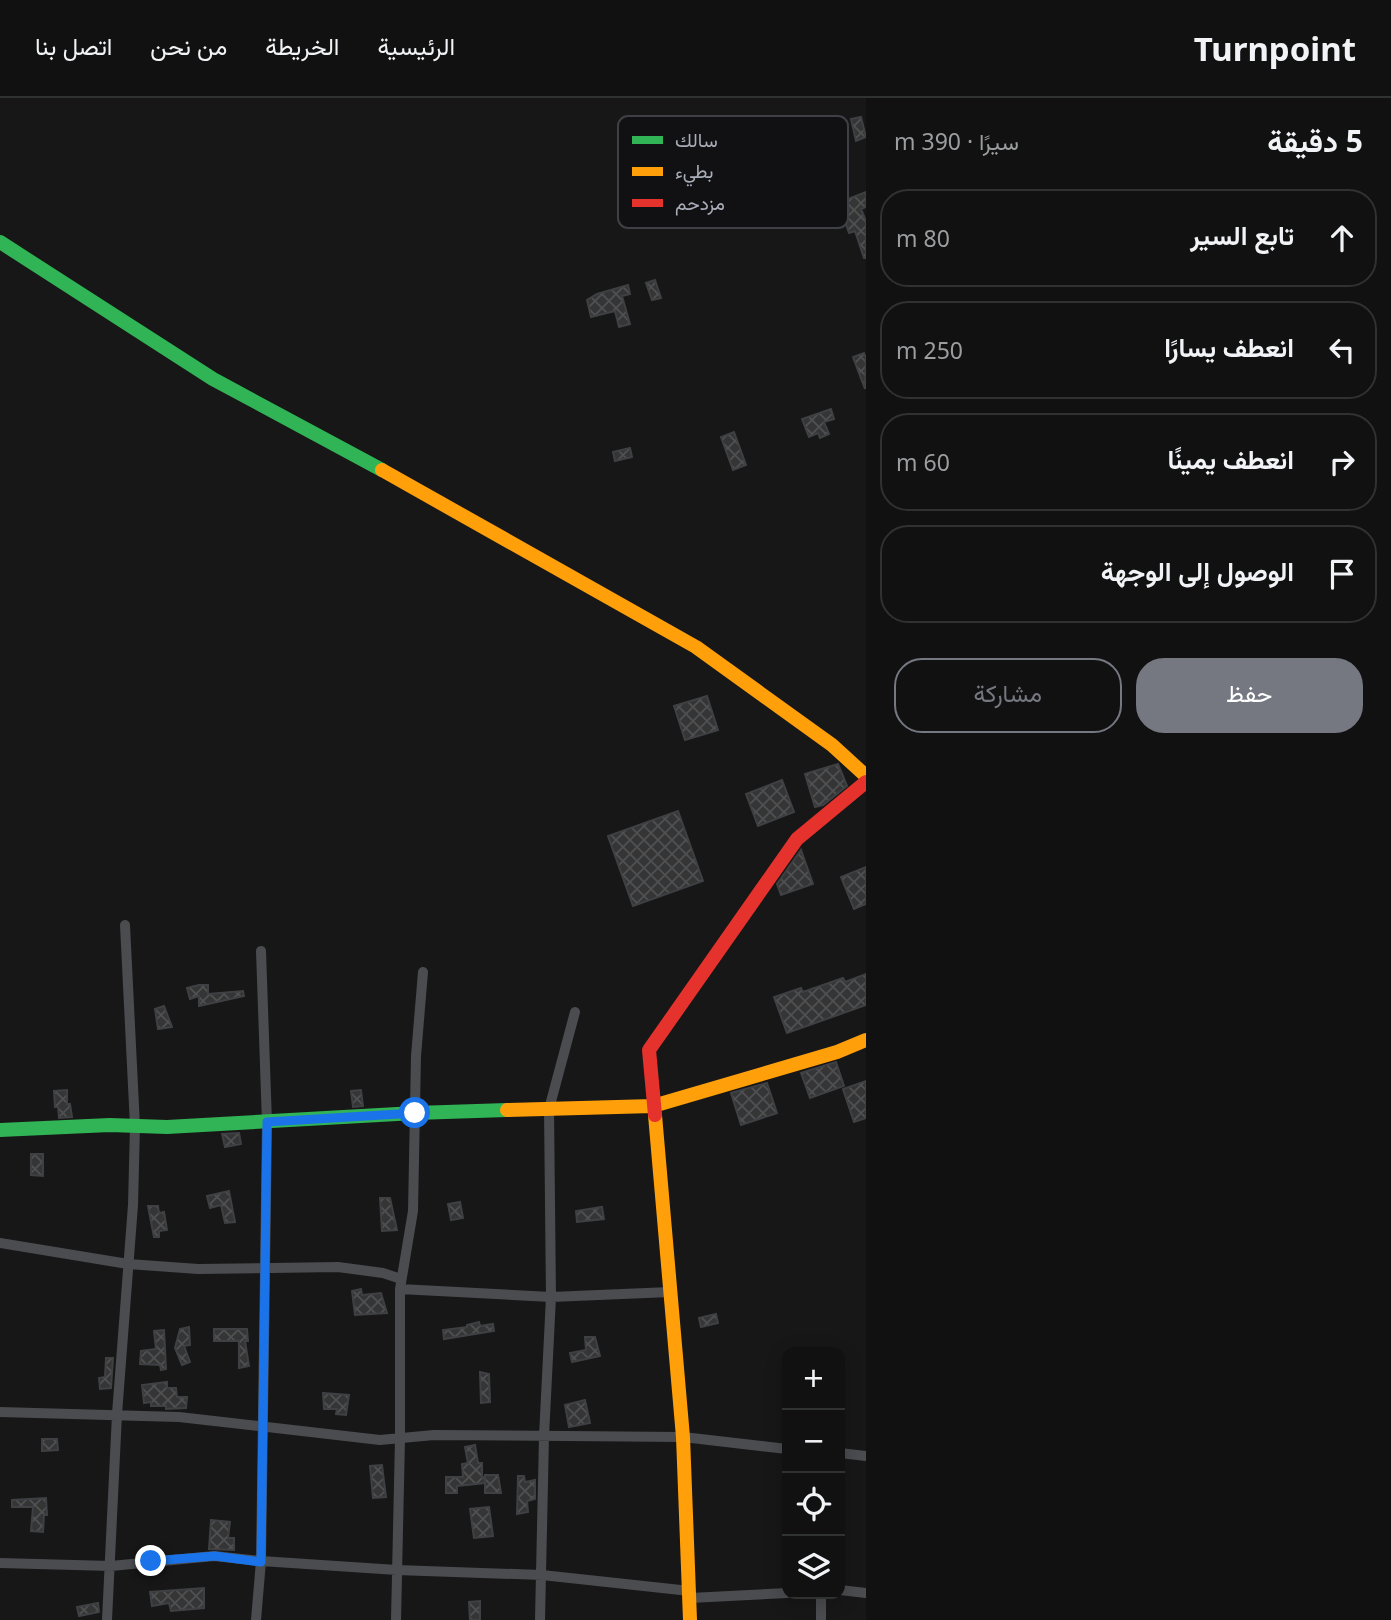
<!DOCTYPE html>
<html lang="ar">
<meta charset="utf-8">
<style>
:root{--surface:#111;--page:#1a1a1a;--text:#f1f3f6;--muted:#9c9d9f;--line:#303131;--accent:#757880}
body{margin:0;font-family:"Noto Sans",Vazirmatn,sans-serif;background:var(--page);color:var(--text);direction:rtl}
.controls{position:absolute;right:21px;bottom:21px;display:grid;overflow:hidden;border-radius:14px;box-shadow:0 4px 18px #0003}
.controls button{width:63px;height:63px;display:grid;place-items:center;padding:0;border:0;border-bottom:2px solid var(--line);background:var(--surface);color:var(--text);font:35px sans-serif}
.stop{position:absolute;width:21px;height:21px;margin:-16px;border:5px solid #1a73e8;border-radius:50%;background:#fff}
.stop.end{background:#1a73e8;border-color:#fff;box-shadow:0 2px 7px #0008}
.list{margin:0;padding:0;list-style:none}
h2{display:flex;justify-content:space-between;align-items:center;height:91px;margin:0;padding:0 28px;font-size:30px}
h2 small{font-size:23px;font-weight:400;color:var(--muted)}
.list li{display:grid;grid-template-columns:46px 1fr auto;gap:21px;align-items:center;box-sizing:border-box;height:98px;margin:0 14px 14px;padding:0 14px;border:2px solid var(--line);border-radius:28px}
.list b{display:block;font-size:26px;white-space:nowrap}
.list em{font-size:23px;font-style:normal;color:var(--muted)}
.actions{display:flex;gap:14px;padding:21px 28px}
.actions a{flex:1;padding:16px 0;border:2px solid var(--accent);border-radius:28px;text-align:center;font-size:24px;color:var(--accent)}
.actions .main{background:var(--accent);color:#fff}
.icon{flex:none;width:38px;height:38px;fill:none;stroke:currentColor;stroke-width:2;stroke-linecap:round;stroke-linejoin:round}
.map{position:relative;flex:none;width:866px;height:1522px;overflow:hidden;direction:ltr}
header{display:flex;align-items:center;gap:42px;box-sizing:border-box;height:98px;padding:0 35px;background:var(--surface);border-bottom:2px solid var(--line)}
header strong{font-size:33px}
nav{display:flex;gap:38px;margin-inline-start:auto;font-size:24px}
main{display:flex}
aside{flex:1;background:var(--surface)}
.map>svg:first-child{display:block}
.building{fill:url(#building-cross-hatch);stroke:#3f4043;stroke-width:2}
.lines{fill:none;stroke-linecap:round;stroke-linejoin:round}
.street{stroke:#4b4c50;stroke-width:10}
.fast{stroke:#30b455;stroke-width:14}
.slow{stroke:#ff9f0a;stroke-width:14}
.jam{stroke:#e5322d;stroke-width:14}
.route{stroke:#1a73e8;stroke-width:9}
.key{fill:#111113;stroke:#3e4045;stroke-width:2}
.key-label{font-size:19px;fill:#a8adb8}
</style>
<header>
<strong>Turnpoint</strong>
<nav><a>الرئيسية</a><a>الخريطة</a><a>من نحن</a><a>اتصل بنا</a></nav>
</header>
<main>
<aside>
<h2>5 دقيقة<small>سيرًا · 390 m</small></h2>
<ul class="list">
<li><svg class="icon" aria-label="ahead" viewBox="0 0 24 24"><path d="M12 20V5M6 11l6-6 6 6"/></svg><div><b>تابع السير</b></div><em>80 m</em></li>
<li><svg class="icon" aria-label="left" viewBox="0 0 24 24"><path d="M17 20v-9H6M10 6l-5 5 5 5"/></svg><div><b>انعطف يسارًا</b></div><em>250 m</em></li>
<li><svg class="icon" aria-label="right" viewBox="0 0 24 24"><path d="M7 20v-9h11M14 6l5 5-5 5"/></svg><div><b>انعطف يمينًا</b></div><em>60 m</em></li>
<li><svg class="icon" aria-label="arrive" viewBox="0 0 24 24"><path d="M6 21V4h12l-3 4 3 4H6"/></svg><div><b>الوصول إلى الوجهة</b></div></li>
</ul>
<div class="actions"><a class="main">حفظ</a><a>مشاركة</a></div>
</aside>
<div class="map">
<svg width="866" height="1522" viewBox="0 0 866 1522">
<defs>
<pattern id="building-cross-hatch" width="8" height="8" patternUnits="userSpaceOnUse" patternTransform="scale(1.75)"><rect width="8" height="8" fill="#353536"/><path d="M0 0l8 8M0 8l8-8" fill="none" stroke="#4f5051"/></pattern>
</defs>
<rect width="100%" height="100%" fill="#171717"/>
<path class="building" d="M861 19 866 39 856 43 851 21Z
M866 94V109L861 111 866 123V160H864L855 133 849 135 842 115 849 112 845 102Z
M655 182 661 200 652 202 646 185Z
M628 187 630 196 622 198 630 226 619 229 615 213 591 219 587 202 597 196Z
M864 255 866 260 865 291 853 259Z
M831 311 834 321 824 324 829 336 820 340 818 335 809 339 802 321Z
M734 334 746 367 733 372 721 339Z
M630 350 632 359 615 363 613 354Z
M707 598 718 632 685 642 674 608Z
M838 666 847 688 823 707 815 709 805 676Z
M782 682 794 714 758 728 746 696Z
M678 713 703 783 633 808 608 738Z
M801 752 813 786 781 797 777 786Z
M866 769V806L854 811 841 779Z
M866 876V907L787 935 774 899 801 890 803 894 843 880 845 884Z
M199 887H208V896L243 893 244 898 199 908V898L190 901 187 890Z
M164 908 172 929 158 931 155 911Z
M836 964 844 988 810 1000 801 975Z
M866 983V1020L854 1024 843 991Z
M767 985 777 1015 741 1027 731 995Z
M67 992V1006H70L72 1019 59 1020 58 1009H55L54 993Z
M361 992 363 1008 353 1009 351 993Z
M239 1035 241 1046 225 1049 222 1036Z
M31 1056H43V1078L31 1077Z
M229 1093 235 1124 225 1125 221 1107 210 1110 207 1098Z
M380 1100H390L397 1132 382 1133Z
M460 1104 463 1120 451 1122 448 1106Z
M148 1108H158L159 1115 164 1114 167 1132 159 1133V1139H154Z
M602 1109 604 1121 577 1124 576 1113Z
M361 1191 362 1197 381 1195 387 1215 355 1217 352 1193Z
M716 1216 718 1225 701 1229 699 1220Z
M479 1224 480 1228 493 1226 494 1233 444 1241 443 1232 467 1229V1227Z
M189 1229 190 1247 184 1248 190 1264 182 1267 175 1250 180 1231Z
M214 1231H247L248 1243H245L249 1268 239 1270V1243H214Z
M164 1232 166 1271 161 1272 160 1267 140 1266 141 1253 156 1251 154 1233Z
M585 1239H595L600 1258 572 1264 570 1255 586 1252Z
M106 1260H113L111 1290 100 1291 99 1280 105 1279Z
M480 1274 489 1276 490 1304 481 1305Z
M167 1284V1290H176L177 1299H187L186 1310 166 1311V1308H151V1304L144 1305 142 1287Z
M323 1295 349 1297 346 1317 336 1316 337 1311H324Z
M585 1302 590 1325 569 1329 565 1307Z
M42 1341H57L58 1352 42 1353Z
M475 1347 478 1365H482V1379H484L485 1385 457 1388V1395H446V1379H463L462 1366 468 1365 465 1349Z
M382 1367 386 1399 373 1400 370 1368Z
M485 1377H498L501 1395H485Z
M518 1378H524L525 1384 535 1382V1401L527 1403 528 1414 517 1416Z
M46 1400 47 1417H44L43 1434 31 1433 33 1409H12V1402Z
M489 1409 493 1438 474 1440 470 1411Z
M211 1422 230 1424 228 1440H234V1452L209 1451Z
M204 1490V1510L171 1513 169 1505 152 1508 150 1494Z
M480 1503V1522H470L469 1504Z
M98 1505 99 1514 79 1518 77 1509Z"/>
<g class="lines">
<path class="street" d="M0 1145 128 1166 198 1171 338 1169 383 1175 401 1181
M400 1191 551 1199 670 1194
M0 1314 179 1319 380 1342 434 1337 683 1339 787 1351
M840 1355 866 1358
M0 1465 111 1468 214 1458 261 1463 397 1472 542 1477 690 1493
M840 1492 866 1495
M690 1500 787 1495
M107 1522 117 1316 133 1107 135 1028 125 827
M256 1522 261 1463 267 1025 261 853
M396 1522 400 1341V1191L413 1113 416 958 423 874
M540 1522 544 1338 551 1199 549 1011 575 914
M821 1522V1496"/>
<path class="fast" d="M0 144 213 281 382 372
M0 1032 110 1027 167 1029 415 1015 507 1012"/>
<path class="slow" d="M382 372 696 549 832 647 866 678
M507 1012 653 1008 837 954 866 942
M655 1017 683 1339 690 1522"/>
<path class="jam" d="M655 1017 649 952 797 741 866 684"/>
</g>
<g class="lines">
<path class="route" d="M151 1463 215 1458 261 1464 267 1024 415 1015"/>
</g>
<rect x="618" y="18" width="230" height="112" rx="10" class="key"/>
<rect x="632" y="38" width="31" height="8" fill="#30b455"/>
<rect x="632" y="69" width="31" height="9" fill="#ff9f0a"/>
<rect x="632" y="101" width="31" height="8" fill="#e5322d"/>
<g class="key-label">
<text x="675" y="49">سالك</text>
<text x="675" y="80">بطيء</text>
<text x="675" y="112">مزدحم</text>
</g>
</svg>
<div class="controls">
<button>+</button>
<button>−</button>
<button><svg class="icon" aria-label="locate" viewBox="0 0 24 24"><circle cx="12" cy="12" r="6"/><path d="M12 2v4M12 18v4M2 12h4M18 12h4"/></svg></button>
<button><svg class="icon" aria-label="layers" viewBox="0 0 24 24"><path d="M12 4l9 5-9 5-9-5zM3 14l9 5 9-5"/></svg></button>
</div>
<div class="stop" style="left:415px;top:1015px"></div>
<div class="stop end" style="left:151px;top:1463px"></div>
</div>
</main>
